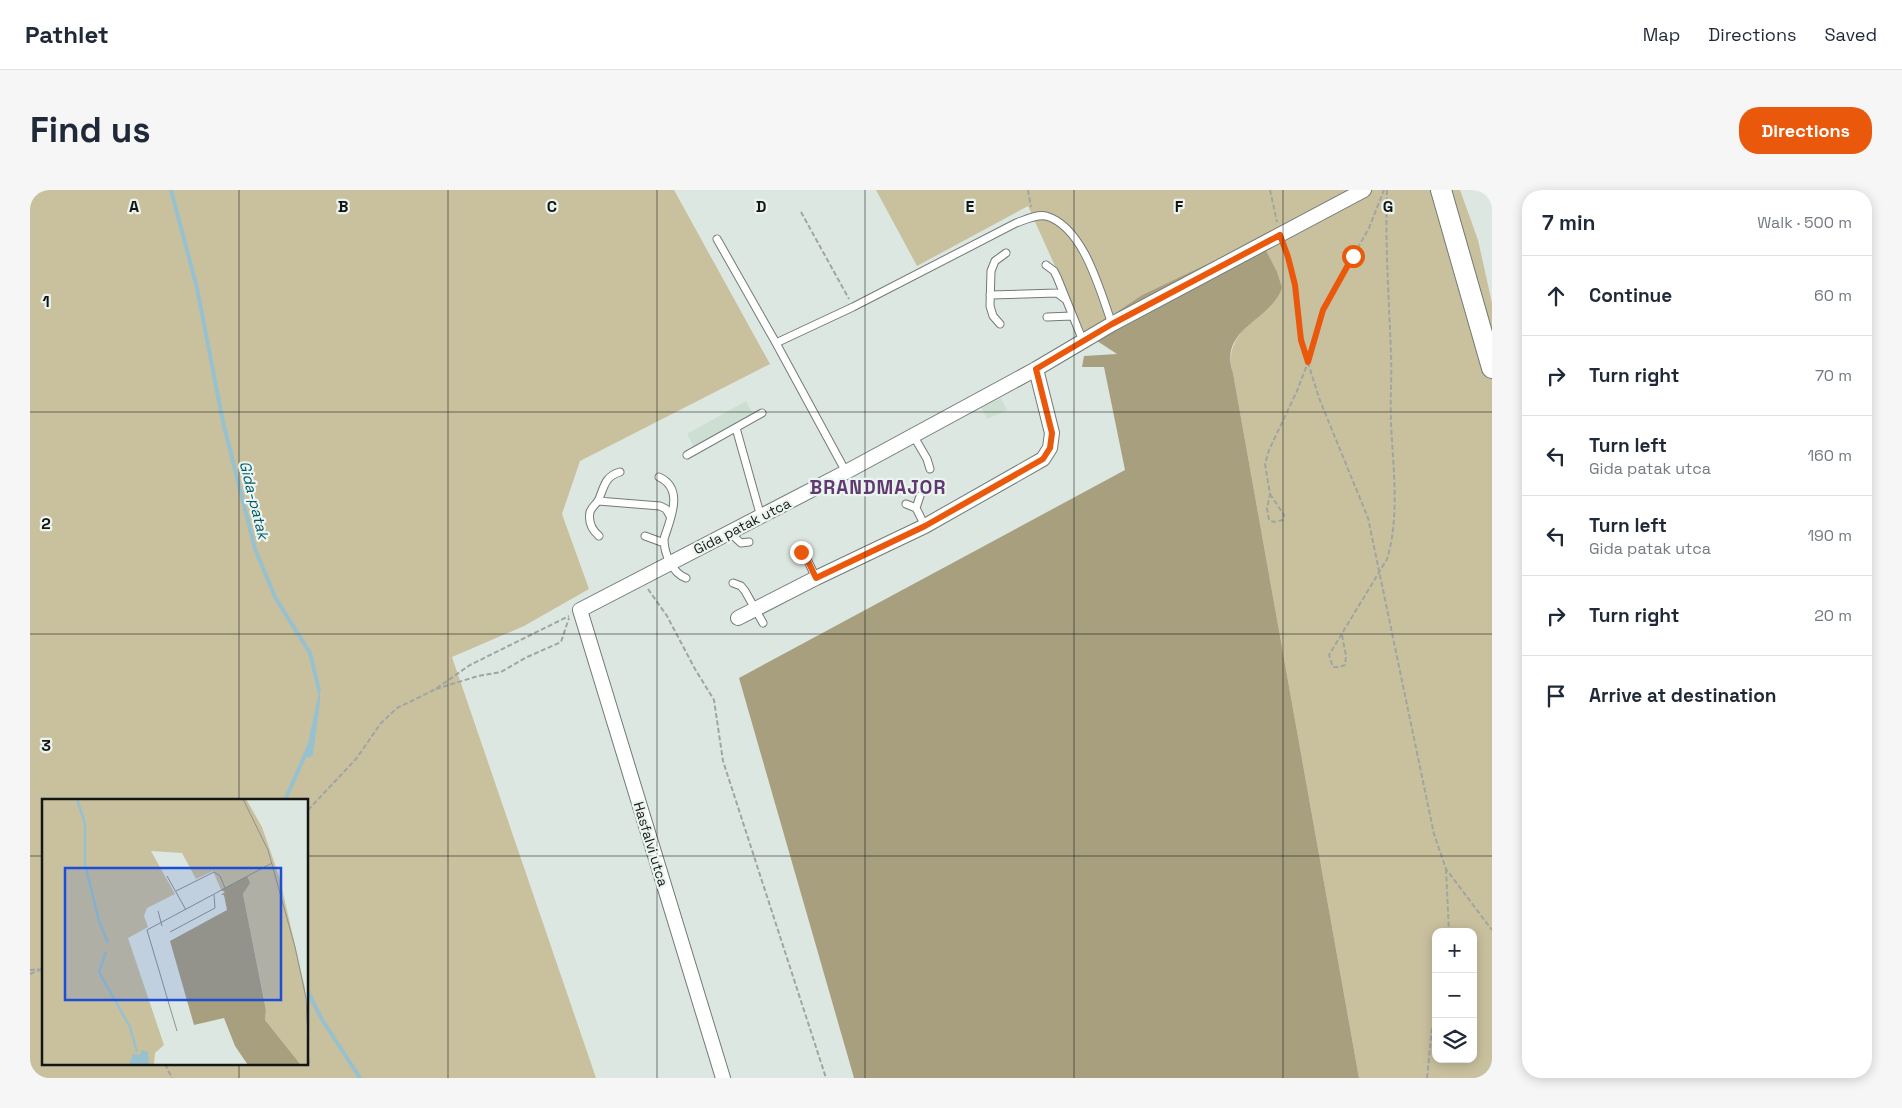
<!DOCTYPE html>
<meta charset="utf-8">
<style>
:root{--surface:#fff;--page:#f6f6f7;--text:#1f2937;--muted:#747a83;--line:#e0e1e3;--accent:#ea580c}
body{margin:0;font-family:"Space Grotesk",sans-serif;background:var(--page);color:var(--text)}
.controls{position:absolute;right:15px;bottom:15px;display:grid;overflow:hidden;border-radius:10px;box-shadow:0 2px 12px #0003}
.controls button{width:45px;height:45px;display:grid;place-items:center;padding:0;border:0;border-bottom:1px solid var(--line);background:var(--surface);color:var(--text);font:25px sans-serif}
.stop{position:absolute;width:15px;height:15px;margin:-11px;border:4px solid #ea580c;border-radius:50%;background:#fff}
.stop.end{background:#ea580c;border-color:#fff;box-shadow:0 1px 5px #0008}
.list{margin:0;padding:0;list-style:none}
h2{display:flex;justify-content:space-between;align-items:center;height:65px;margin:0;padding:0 20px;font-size:21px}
h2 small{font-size:16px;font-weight:400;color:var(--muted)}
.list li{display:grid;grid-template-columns:32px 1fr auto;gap:15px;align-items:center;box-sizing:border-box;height:80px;padding:0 20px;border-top:1px solid var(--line)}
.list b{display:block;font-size:19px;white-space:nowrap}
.list p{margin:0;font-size:16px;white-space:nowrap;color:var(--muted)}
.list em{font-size:16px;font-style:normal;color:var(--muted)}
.icon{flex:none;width:28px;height:28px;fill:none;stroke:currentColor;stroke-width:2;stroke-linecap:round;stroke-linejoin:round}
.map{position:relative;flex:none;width:1462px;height:888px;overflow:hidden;border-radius:20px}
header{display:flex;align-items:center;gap:30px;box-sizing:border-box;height:70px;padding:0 25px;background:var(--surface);border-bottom:1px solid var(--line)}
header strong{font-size:24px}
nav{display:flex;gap:28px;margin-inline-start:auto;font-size:18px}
.intro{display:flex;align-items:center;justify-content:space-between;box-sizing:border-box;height:120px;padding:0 30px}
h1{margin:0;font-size:35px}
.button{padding:12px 22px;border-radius:20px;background:var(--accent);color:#fff;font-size:18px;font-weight:700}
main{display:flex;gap:30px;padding:0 30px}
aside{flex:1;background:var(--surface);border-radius:20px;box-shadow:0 2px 12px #0003}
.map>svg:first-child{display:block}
.built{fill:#cdded3}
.green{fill:#c9c09e;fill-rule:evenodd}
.forest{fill:#a89f7e}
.water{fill:#98c1cf}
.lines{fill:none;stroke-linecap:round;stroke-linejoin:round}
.stream{stroke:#98c1cf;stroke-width:4}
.service-casing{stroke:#727b75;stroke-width:9}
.minor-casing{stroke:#727b75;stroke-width:16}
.secondary-casing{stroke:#727b75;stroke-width:22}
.path{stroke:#9fa6a2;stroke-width:2;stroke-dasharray:5 2.5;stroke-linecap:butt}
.service{stroke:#fff;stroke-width:7}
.minor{stroke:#fff;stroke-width:14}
.secondary{stroke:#fff;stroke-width:20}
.route{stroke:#ea580c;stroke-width:6}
.grid{fill:none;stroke:#131614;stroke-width:1;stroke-opacity:0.55}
.labels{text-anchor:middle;stroke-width:4.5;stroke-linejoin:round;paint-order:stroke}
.street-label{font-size:14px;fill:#131614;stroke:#ebf4ee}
.water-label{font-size:15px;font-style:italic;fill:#02596e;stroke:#ebf4ee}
.district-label{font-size:19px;font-weight:bold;letter-spacing:1px;fill:#5f3971;stroke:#ebf4ee}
.inset-river{fill:none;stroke:#98c1cf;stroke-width:2.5}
.inset-road{fill:none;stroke:#8c938f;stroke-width:1}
.view{fill:#1d4ed8;fill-opacity:0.15;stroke:#1d4ed8;stroke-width:2.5}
.inset-edge{fill:none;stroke:#131614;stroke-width:2.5}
.grid-label{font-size:16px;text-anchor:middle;font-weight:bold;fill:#131614;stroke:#ebf4ee;stroke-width:4.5;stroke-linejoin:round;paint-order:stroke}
</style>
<header>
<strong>Pathlet</strong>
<nav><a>Map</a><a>Directions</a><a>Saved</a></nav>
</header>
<div class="intro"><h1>Find us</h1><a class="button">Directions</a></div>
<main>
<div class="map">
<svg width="1462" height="888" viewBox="0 0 1462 888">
<rect width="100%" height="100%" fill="#dde7e1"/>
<path class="built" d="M971 208 977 220 957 229 951 217Z
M716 211 723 224 664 257 657 244Z"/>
<path class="green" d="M0 0H644L740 174 550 271 532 324 559 399 494 436 422 467 566 888H0ZM14 610H278V874H14Z
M846 0H1430L1448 50 1462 113V888H1329L1203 183C1192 149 1224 130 1246 109L1230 50 1112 105 1055 143 998 16 887 76ZM1406 742H1443V869H1406Z"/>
<path class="forest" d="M1230 49 1247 82 1252 98C1240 132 1188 138 1203 183L1329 888H824L709 488 1095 280 1074 177H1052L1054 166 1087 164 1055 143 1112 105Z"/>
<path class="water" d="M290 497V512L283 565 279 568 273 565 278 553Z"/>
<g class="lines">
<path class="stream" d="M141 0 167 98 193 232 225 359 245 407 280 463 289 500
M255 610 276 563
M278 802 291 828 330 888"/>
<g class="service-casing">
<path id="service" d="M687 49 746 153 816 282
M1016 75 1024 81 1027 87 1053 151
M960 105 1027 103 1035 109
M1017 127 1042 126
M970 134 963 126 960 116 961 81 965 71 976 63
M746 153 823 117 986 33C995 30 1006 24 1016 26 1054 37 1070 101 1082 134
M706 238 731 327
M883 245 897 269 900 279
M657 265 732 223
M629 287C655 299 640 329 634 349 634 363 642 383 656 388
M890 306 886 318 895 336
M568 311 630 316 636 319 640 326
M876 314 886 318
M700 343 711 353 719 352
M569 346C562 340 558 332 560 322 562 316 567 314 569 309 574 297 575 286 590 282
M615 346 634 353
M766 360 775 365 786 388
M703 393 711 396 715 401 733 433"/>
</g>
<g class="minor-casing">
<path id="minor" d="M708 428 786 388 895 336 1013 269 1020 258 1022 243 1006 179
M693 888 550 420 816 282 1006 179 1082 134 1334 0"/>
</g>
<g class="secondary-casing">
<path id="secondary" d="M1411 0 1462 178"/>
</g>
<path class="path" d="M998 0 1001 17
M1240 0 1247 32
M771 22 819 109
M1254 55 1265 95 1271 150 1289 208 1338 328 1404 644 1416 679 1462 740
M1240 304 1254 325 1253 330 1244 332 1239 330 1237 319 1240 304 1235 274 1239 260 1267 201 1278 172 1293 120 1339 38 1354 0
M618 399 637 426 665 479 684 510 693 571 796 888
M1312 445 1316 466 1315 475 1309 477H1303L1299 465 1357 369C1370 326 1363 278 1361 233 1360 210 1362 187 1361 164 1359 109 1355 55 1357 0
M406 499 448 486 471 482 495 468 531 452 539 428
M278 620 326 569 351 533 367 518 404 500 440 475 539 426
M1416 679 1419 742
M0 780 9 779
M0 784 14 778
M135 874 142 888
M1397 888 1402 838 1406 826"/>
<use href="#service" class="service"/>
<use href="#minor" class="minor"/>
<use href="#secondary" class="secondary"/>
</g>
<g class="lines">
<path class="route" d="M771 362 775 365 786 388 895 336 1013 269 1020 258 1022 243 1006 179 1082 134 1250 45 1258 67 1265 95 1271 150 1278 172 1293 120 1323 66"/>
</g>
<path class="grid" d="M209 0V610M418 0V888M627 0V888M835 0V888M1044 0V888M1253 0V888M0 222H1462M0 444H1462M0 666H14M278 666H1462M209 874V888"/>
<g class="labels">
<g class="street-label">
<text transform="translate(712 336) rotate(-27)" y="5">Gida patak utca</text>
<text transform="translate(621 654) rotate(73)" y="5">Hasfalvi utca</text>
</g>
<g class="water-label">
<text transform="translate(224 310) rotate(76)" y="5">Gida-patak</text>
</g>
<g class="district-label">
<text x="848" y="304">BRANDMAJOR</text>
</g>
</g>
<g transform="translate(12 609)">
<rect width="266" height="266" fill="#dde7e1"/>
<path d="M0 0H204L220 28 237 77 263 189 266 266H259L223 221 224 210 201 95 207 85 179 91 171 72 154 80 140 54 109 52 133 95 105 109 102 117 106 128 86 139 122 246 113 254 112 266H0Z" fill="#c9c09e"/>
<path d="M205 77 208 84 201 95 224 211 223 221 259 266H206L193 247 182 219 152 226 128 142 185 111 182 96H179L183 93 179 91Z" fill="#a89f7e"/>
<path d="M100 251 106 253 107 266H87L91 255 98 256Z" fill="#98c1cf"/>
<path class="inset-river" d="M35 0 43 25V65L57 122 66 144M64 153 57 173 88 228 95 253"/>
<path class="inset-road" d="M201 0 226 51 253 148 264 199 267 265M125 77 144 111M134 92 172 73 178 77 183 89M116 112 120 127M128 133 173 109 172 96M135 232 105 131 230 64"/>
<path class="view" d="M23 69H239V201H23Z"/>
<rect width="266" height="266" class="inset-edge"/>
</g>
<g class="grid-label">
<text x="104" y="22">A</text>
<text x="313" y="22">B</text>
<text x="522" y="22">C</text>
<text x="731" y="22">D</text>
<text x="940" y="22">E</text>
<text x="1149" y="22">F</text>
<text x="1358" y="22">G</text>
<text x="16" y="117">1</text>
<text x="16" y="339">2</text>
<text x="16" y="561">3</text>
</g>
</svg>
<div class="controls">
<button>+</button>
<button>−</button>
<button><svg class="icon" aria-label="layers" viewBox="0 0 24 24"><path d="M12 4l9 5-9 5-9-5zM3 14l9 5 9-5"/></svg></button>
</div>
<div class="stop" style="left:1323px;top:66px"></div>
<div class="stop end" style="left:771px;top:362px"></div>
</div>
<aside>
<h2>7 min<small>Walk · 500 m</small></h2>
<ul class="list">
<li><svg class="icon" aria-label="ahead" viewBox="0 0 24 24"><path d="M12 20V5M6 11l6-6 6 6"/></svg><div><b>Continue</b></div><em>60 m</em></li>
<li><svg class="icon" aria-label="right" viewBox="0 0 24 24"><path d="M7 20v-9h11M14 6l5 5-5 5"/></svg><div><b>Turn right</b></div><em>70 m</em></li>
<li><svg class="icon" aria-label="left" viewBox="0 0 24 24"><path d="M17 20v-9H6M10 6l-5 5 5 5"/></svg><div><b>Turn left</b><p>Gida patak utca</p></div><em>160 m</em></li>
<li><svg class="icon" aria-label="left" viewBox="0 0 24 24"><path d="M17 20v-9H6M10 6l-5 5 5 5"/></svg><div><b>Turn left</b><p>Gida patak utca</p></div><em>190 m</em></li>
<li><svg class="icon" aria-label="right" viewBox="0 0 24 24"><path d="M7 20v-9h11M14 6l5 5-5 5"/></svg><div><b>Turn right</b></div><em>20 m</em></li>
<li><svg class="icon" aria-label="arrive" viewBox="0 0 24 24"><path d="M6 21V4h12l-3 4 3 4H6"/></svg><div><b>Arrive at destination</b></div></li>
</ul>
</aside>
</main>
